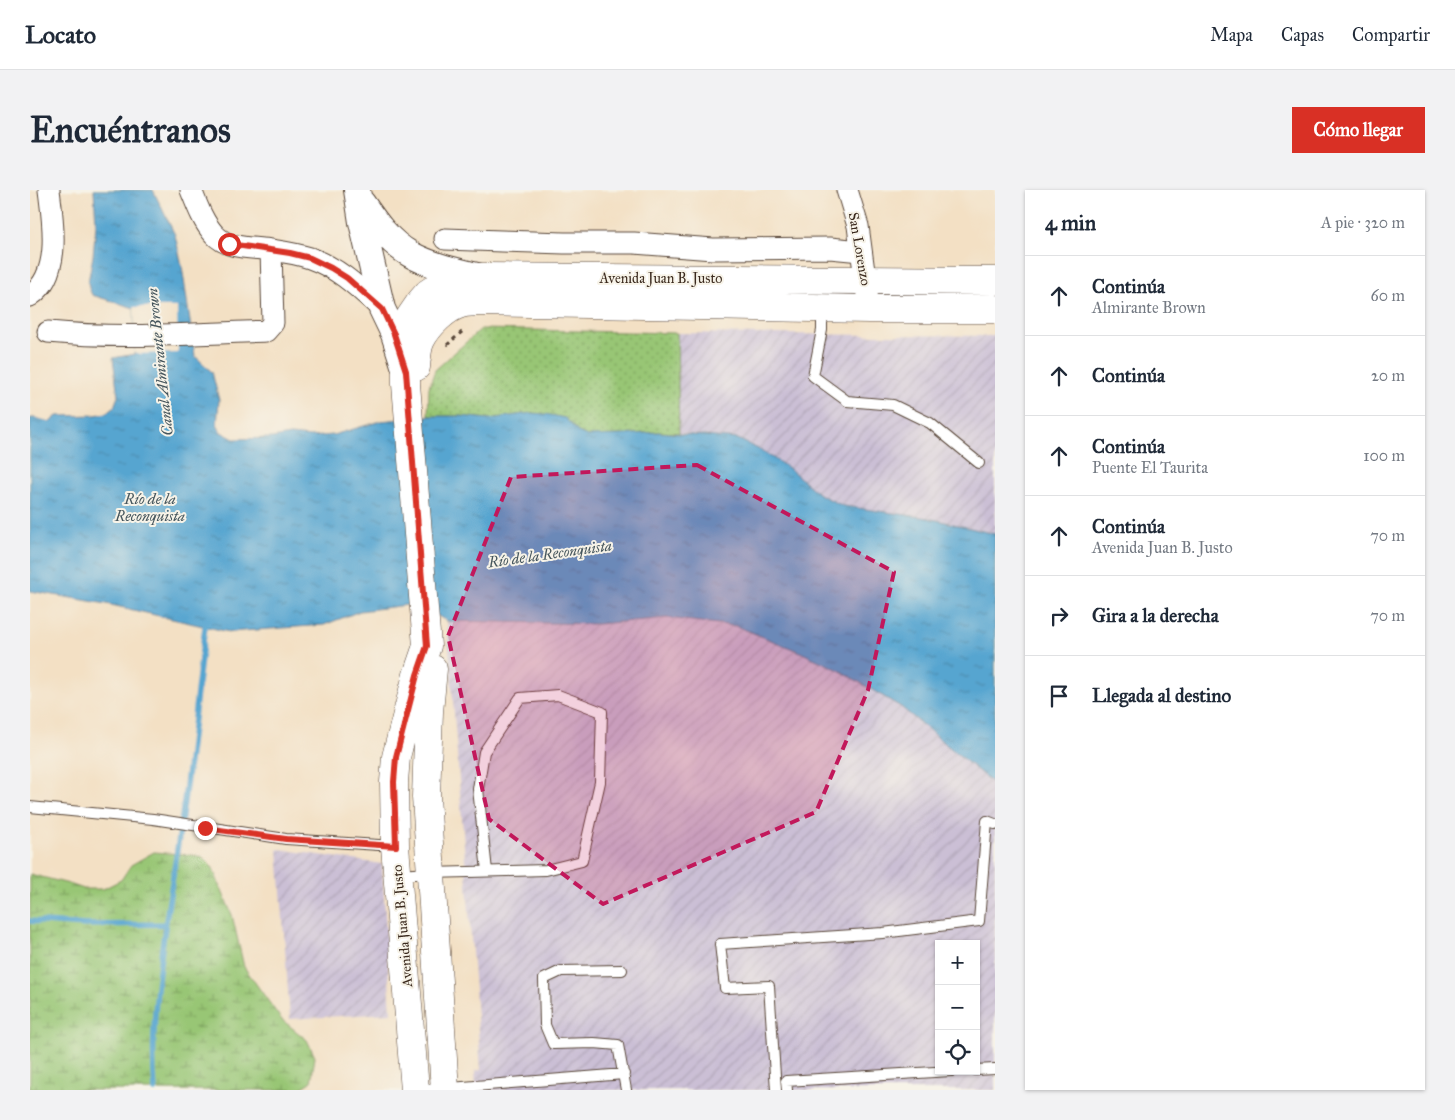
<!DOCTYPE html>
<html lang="es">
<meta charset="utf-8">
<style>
:root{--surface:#fff;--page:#f2f2f3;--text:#1f2937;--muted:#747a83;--line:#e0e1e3;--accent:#d93025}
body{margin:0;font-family:"IM FELL Great Primer",serif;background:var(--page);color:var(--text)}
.controls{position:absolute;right:15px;bottom:15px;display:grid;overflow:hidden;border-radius:0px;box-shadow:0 1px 4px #0004}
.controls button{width:45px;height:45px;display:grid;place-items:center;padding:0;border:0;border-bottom:1px solid var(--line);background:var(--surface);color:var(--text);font:25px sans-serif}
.stop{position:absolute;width:15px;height:15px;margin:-11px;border:4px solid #d93025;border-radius:50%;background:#fff}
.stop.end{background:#d93025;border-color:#fff;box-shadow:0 1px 5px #0008}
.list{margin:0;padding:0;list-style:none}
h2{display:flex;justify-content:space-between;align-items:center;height:65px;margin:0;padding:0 20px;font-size:21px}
h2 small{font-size:16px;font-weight:400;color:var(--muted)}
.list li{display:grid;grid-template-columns:32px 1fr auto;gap:15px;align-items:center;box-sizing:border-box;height:80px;padding:0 20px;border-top:1px solid var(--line)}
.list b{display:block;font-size:19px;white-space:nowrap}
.list p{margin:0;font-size:16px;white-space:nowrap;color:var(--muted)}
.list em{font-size:16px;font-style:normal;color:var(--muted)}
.icon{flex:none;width:28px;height:28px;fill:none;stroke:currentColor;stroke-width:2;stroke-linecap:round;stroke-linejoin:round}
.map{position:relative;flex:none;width:965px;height:900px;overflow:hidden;border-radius:0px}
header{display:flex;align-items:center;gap:30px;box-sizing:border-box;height:70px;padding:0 25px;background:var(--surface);border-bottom:1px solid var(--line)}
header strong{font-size:24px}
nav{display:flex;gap:28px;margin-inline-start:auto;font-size:18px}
.intro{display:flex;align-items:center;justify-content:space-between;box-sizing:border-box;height:120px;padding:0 30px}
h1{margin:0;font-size:35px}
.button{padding:12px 22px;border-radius:0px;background:var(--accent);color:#fff;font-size:18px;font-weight:700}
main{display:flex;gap:30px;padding:0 30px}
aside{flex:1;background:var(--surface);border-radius:0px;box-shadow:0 1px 4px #0004}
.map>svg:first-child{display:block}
.industrial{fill:url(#industrial-furrows);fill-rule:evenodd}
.grass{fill:url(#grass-dots);stroke:#6a7849}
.wetland{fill:url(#wetland-marsh);stroke:#6a7849}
.water{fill:url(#water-ripples);stroke:#496877}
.pier{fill:#f3e0c4}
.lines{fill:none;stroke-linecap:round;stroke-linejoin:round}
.stream{stroke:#57a5d0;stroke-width:5.5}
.service-casing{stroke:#574537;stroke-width:12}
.minor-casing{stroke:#574537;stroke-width:23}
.tertiary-casing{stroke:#574537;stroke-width:28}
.secondary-casing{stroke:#574537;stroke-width:29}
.path{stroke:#574537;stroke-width:3;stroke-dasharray:4 4;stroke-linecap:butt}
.service{stroke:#fff;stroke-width:10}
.minor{stroke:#fff;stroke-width:21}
.tertiary{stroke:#fff;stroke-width:26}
.secondary{stroke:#fff;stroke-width:28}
.route{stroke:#d93025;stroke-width:6}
.marked{fill:#c2185b;fill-opacity:0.2;stroke:#c2185b;stroke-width:4;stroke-dasharray:10 6;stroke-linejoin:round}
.labels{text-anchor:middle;stroke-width:4;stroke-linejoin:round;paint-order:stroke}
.street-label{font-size:14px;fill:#3b2a1e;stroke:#f7f3e8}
.water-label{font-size:15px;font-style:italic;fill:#45555c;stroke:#f7f3e8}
</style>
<header>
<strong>Locato</strong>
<nav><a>Mapa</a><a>Capas</a><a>Compartir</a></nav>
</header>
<div class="intro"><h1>Encuéntranos</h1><a class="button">Cómo llegar</a></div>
<main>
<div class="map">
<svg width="965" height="900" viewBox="0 0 965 900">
<defs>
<pattern id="industrial-furrows" width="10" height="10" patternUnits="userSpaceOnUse" patternTransform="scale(1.25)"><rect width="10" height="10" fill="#cbbfd5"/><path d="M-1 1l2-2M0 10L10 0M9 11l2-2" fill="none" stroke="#afa4b6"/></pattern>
<pattern id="grass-dots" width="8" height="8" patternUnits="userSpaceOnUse" patternTransform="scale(1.25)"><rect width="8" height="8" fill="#98c674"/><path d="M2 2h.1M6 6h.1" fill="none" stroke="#7da15f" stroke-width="1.8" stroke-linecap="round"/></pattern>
<pattern id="wetland-marsh" width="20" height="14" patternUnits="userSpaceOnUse" patternTransform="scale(1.25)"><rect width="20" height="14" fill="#98c674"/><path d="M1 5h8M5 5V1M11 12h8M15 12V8" fill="none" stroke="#7da15f"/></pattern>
<pattern id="water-ripples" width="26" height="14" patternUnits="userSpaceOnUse" patternTransform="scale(1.25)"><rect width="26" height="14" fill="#57a5d0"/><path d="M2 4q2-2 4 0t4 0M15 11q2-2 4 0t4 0" fill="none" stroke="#4987a8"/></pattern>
</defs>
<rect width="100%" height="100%" fill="#f7f3e8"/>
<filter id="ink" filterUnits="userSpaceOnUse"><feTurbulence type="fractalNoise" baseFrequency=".02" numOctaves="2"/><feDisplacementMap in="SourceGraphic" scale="10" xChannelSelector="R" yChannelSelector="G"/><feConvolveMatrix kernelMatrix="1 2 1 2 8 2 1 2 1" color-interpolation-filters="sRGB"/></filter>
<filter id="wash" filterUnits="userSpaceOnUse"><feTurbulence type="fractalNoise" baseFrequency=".0096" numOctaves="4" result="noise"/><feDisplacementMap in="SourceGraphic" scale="20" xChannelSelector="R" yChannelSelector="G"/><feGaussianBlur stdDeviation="1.12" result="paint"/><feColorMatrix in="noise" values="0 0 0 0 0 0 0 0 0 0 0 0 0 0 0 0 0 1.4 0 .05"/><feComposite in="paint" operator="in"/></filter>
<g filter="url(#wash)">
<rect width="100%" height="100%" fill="#f3e0c4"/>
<path class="industrial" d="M647 143 965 146V344L898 328 813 316 789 304 761 280 734 262 708 249 649 243Z
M637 428 706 436 768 461 809 480 871 517 965 595V900H446L445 881 451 880 417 431 567 434ZM909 754H946V881H909Z
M248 659 352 674 361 823 260 829Z"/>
<path class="grass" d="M451 139 647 143 649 243 628 242 592 245 557 246 548 242 535 228 501 223 459 229 431 226H398L399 197 405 180Z"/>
<path class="wetland" d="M124 662 161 665 172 667 182 677 202 725 214 777 251 829 277 850 285 867 281 892 268 900H0V684L39 694 54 699H73L91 690 101 675Z"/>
<path class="water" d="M64 0H123L145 45 152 76 165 166 182 182 189 210 187 235 191 242 204 249 242 248 260 245 281 247 303 245 351 231 398 226H431L459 229 501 223 516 224 535 228 548 242 557 246 592 245 628 242 708 249 734 262 761 280 789 304 813 316 898 328 965 344V595L871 517 809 480 768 461 706 436 637 428 567 434 417 431 385 414 330 421 294 435 199 442 77 414 0 401V228H5L20 232 27 226 65 225 76 223 84 217 88 206 83 168 105 164 104 118 62 105 59 98 58 92 63 66 66 34Z"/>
<path class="pier" d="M104 117H147L148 163 105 164Z"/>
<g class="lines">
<path class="stream" d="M0 731 55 735 135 734
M125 900C118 813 138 726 150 640 160 573 166 504 175 437L177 431"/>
</g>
</g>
<g filter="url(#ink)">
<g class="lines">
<g class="service-casing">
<path id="service" d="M792 118V140L783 186 817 211 863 215 900 233 949 273
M0 617 123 629 256 649 364 656
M369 685 400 683 516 680 552 671 570 592 572 522 528 505 490 508 454 562 448 599 457 681
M592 780 531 781 514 789 515 835 523 854 564 853 588 855 596 900
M946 880 965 879
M395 900 594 884
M746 900 739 796 695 798 690 754 853 743 949 731 957 631 965 634
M757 900 756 891 921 881"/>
</g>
<g class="minor-casing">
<path id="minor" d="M161 0C167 15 173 32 184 44 198 60 223 57 242 60 255 62 268 64 280 68 309 78 330 99 352 119
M817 0 828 36 839 119
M415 49 534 53H604L683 59 800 58 831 61
M0 106C32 85 23 32 19 0
M18 142C90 149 164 144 236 141L243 133 241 60"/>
</g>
<g class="tertiary-casing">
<path id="tertiary" d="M327 0 332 32 352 119 364 144 374 175
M332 13C345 32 359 52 380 64 401 76 427 81 451 87"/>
</g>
<g class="secondary-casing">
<path id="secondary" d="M386 177C387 168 387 158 391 150 398 136 416 118 431 114 438 112 444 112 451 112L839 119H965
M403 479 399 522 396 607 415 900
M385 900 365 656 364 592 366 567 387 485 397 456 376 194V143L380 127 391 111 398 103 410 95 427 88 451 87 965 91"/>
</g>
<path class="path" d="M417 155 433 141"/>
<use href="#service" class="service"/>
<use href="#minor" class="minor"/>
<use href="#tertiary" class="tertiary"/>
<use href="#secondary" class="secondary"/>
</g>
</g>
<g class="lines" filter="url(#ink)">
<path class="route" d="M175 638 256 649 366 656 364 592 366 567 387 485 397 456 376 181 364 144 352 119 317 88 301 78 280 68 260 63 199 54"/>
</g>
<path class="marked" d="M667 275 864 382 838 500 786 622 573 714 459 629 418 446 481 287Z"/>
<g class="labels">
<g class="street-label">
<text transform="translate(830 59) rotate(80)" y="5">San Lorenzo</text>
<text x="631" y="93">Avenida Juan B. Justo</text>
<text transform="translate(372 736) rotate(-95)" y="5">Avenida Juan B. Justo</text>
</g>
<g class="water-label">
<text transform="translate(130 172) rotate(-96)" y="5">Canal Almirante Brown</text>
<text x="120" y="314">Río de la<tspan x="120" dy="17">Reconquista</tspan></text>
<text transform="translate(520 364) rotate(-8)" y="5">Río de la Reconquista</text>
</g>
</g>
</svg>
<div class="controls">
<button>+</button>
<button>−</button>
<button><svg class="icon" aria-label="locate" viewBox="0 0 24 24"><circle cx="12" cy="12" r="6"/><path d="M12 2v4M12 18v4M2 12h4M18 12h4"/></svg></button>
</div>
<div class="stop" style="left:199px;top:54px"></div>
<div class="stop end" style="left:175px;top:638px"></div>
</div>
<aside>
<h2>4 min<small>A pie · 320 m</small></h2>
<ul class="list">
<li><svg class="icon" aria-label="ahead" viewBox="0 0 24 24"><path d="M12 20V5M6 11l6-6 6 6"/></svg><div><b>Continúa</b><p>Almirante Brown</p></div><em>60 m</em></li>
<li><svg class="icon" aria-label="ahead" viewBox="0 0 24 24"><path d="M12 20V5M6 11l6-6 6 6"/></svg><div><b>Continúa</b></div><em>20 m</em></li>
<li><svg class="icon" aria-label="ahead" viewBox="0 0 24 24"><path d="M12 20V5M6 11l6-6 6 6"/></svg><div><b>Continúa</b><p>Puente El Taurita</p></div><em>100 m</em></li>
<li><svg class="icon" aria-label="ahead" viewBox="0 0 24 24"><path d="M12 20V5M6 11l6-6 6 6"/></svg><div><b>Continúa</b><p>Avenida Juan B. Justo</p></div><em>70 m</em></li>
<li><svg class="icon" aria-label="right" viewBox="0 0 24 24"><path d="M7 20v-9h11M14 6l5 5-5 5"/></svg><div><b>Gira a la derecha</b></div><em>70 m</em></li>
<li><svg class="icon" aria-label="arrive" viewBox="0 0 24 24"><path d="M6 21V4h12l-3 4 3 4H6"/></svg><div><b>Llegada al destino</b></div></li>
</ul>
</aside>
</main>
